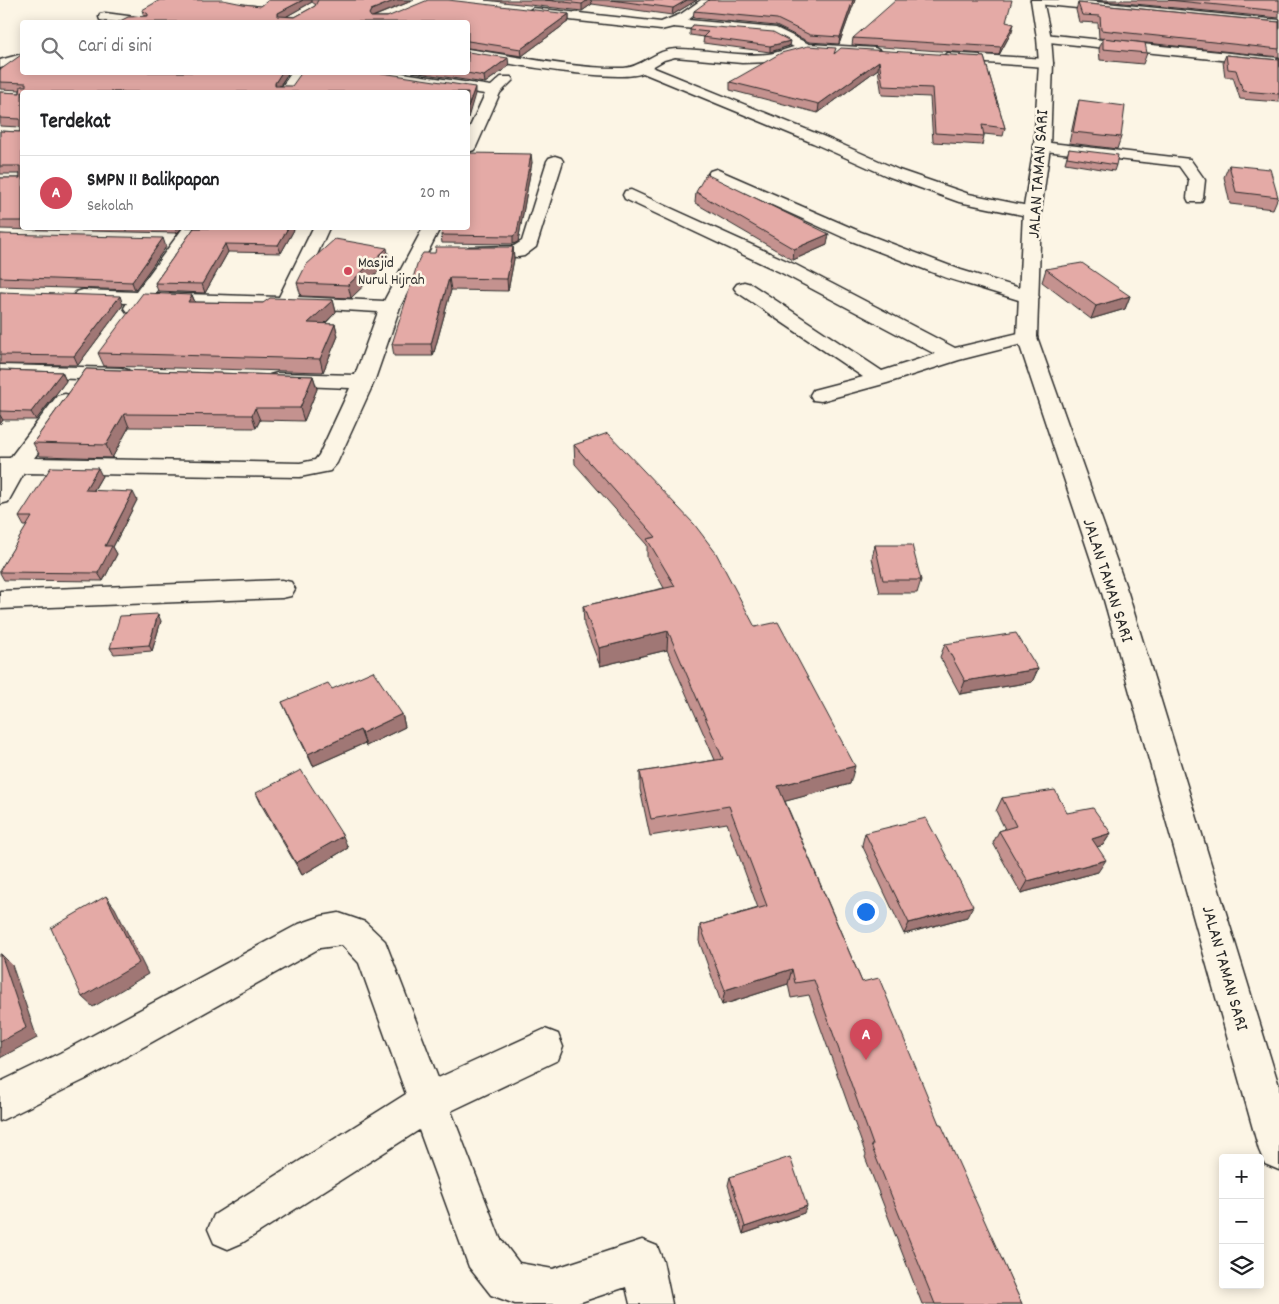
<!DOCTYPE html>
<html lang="id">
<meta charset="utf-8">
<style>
:root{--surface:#fff;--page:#f2f2f2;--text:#202124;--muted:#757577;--line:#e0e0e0;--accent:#d1495b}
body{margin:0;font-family:Dekko,sans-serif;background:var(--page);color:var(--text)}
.controls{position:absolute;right:15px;bottom:15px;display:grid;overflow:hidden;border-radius:5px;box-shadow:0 2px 12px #0003}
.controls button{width:45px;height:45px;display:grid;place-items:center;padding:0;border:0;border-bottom:1px solid var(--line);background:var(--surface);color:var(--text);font:25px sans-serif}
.you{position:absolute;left:865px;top:911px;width:18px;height:18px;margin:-12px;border:4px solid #fff;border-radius:50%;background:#1a73e8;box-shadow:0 0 0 8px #1a73e833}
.badge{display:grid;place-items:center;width:32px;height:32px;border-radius:50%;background:var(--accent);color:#fff;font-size:16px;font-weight:700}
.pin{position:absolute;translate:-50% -41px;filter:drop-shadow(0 1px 2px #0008)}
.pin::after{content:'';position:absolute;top:26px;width:18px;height:15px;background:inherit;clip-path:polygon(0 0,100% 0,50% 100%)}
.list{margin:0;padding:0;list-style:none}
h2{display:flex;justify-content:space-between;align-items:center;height:65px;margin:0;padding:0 20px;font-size:21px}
h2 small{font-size:16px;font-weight:400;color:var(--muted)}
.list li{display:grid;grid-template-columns:32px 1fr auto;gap:15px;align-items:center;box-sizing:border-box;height:75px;padding:0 20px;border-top:1px solid var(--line)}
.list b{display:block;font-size:19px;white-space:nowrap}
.list p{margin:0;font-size:16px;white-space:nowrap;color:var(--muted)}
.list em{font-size:16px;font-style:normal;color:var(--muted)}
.icon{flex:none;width:28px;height:28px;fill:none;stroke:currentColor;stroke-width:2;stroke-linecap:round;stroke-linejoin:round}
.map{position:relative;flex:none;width:1279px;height:1304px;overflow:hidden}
.search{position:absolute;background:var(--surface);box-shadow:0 2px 12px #0003;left:20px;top:20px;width:450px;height:55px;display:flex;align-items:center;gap:12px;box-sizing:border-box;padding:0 18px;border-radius:5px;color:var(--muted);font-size:19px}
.panel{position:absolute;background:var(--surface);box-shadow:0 2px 12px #0003;left:20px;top:90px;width:450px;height:140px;border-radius:5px}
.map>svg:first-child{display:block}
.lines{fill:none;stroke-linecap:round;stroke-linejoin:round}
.street-casing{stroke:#2b2b2b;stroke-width:3}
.secondary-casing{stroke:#2b2b2b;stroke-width:3}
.street{fill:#fcf5e5;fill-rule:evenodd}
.secondary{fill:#fcf5e5;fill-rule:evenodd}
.wall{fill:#c4928f;stroke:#2b2b2b;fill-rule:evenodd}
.shaded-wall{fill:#a07774;stroke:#2b2b2b}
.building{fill:#e4aaa6;stroke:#2b2b2b}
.poi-dot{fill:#d1495b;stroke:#fcf5e5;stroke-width:2}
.labels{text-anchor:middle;stroke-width:5;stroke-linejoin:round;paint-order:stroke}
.far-poi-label{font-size:15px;fill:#2b2b2b;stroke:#fcf5e5;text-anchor:start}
.street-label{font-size:18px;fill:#2b2b2b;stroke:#fcf5e5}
</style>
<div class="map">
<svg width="1279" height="1304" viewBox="0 0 1279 1304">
<rect width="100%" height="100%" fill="#fcf5e5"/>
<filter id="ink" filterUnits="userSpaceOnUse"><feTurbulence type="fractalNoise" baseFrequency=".02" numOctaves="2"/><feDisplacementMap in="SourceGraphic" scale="10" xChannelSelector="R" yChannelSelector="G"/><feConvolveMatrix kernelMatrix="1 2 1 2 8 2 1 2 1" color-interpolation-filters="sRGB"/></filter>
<g filter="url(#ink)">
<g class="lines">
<g class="street-casing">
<path id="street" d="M701 0H714L688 20 776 28 809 44 875 48 882 52 875 56 807 52 771 62 742 63 675 57 664 60 652 67 825 137 899 170 969 194 1038 208 1041 212 1038 216 1032 217 959 202 887 176 813 143 643 73C616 84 501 62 468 57V49C517 56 574 69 624 68 642 67 656 49 677 49 708 49 738 57 768 54 777 53 786 49 794 47L773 36 673 27 661 30 533 16 527 12 533 8 661 22 681 14Z
M1031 0H1075L1279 20V28L1037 4Z
M105 13 143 18 149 22H118L100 20 99 17 100 14Z
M1044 34 1279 58V66L1039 41 1037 38 1039 35Z
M948 53 1046 59 1053 63 1046 67 943 60 941 57Z
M22 54V62L0 68V60Z
M292 72H307L292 92H278Z
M356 72H396L491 86 501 77H511L513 80 500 93 476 147 474 150 468 152V131L485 94 363 76Z
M1042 142 1190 159 1205 180 1203 198 1201 202H1189L1187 198 1189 180 1179 166 1036 150 1034 147 1036 144Z
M555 156 561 158 563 161 536 247 524 256 518 257 469 255 466 251 469 247 514 246 522 241 547 161 549 158Z
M716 169 861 232 961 270 1036 293 1039 297 1036 301 1029 303 1022 301 947 278 849 240 710 177 708 174 710 171Z
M631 190 796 265 955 348 1027 331 1034 333 1037 337 1034 341 959 360 887 383 821 401 813 400 810 395 813 390 863 377 737 292 734 288 737 284 744 282 751 284 882 371 935 354 782 273 625 199 623 195 625 191Z
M183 228H201L155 293 279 297 313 228H329L298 297 384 301 423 228H440L400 307 374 382 337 463 330 471 300 477 24 473 8 502 0 504V458H10L57 396 65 394 73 396 76 401 34 458 300 463 315 460 319 455 350 388 277 385 270 383 266 379 270 375 277 373 355 375 378 312 292 307 286 309 147 304 141 312 134 314 127 312 124 308 127 303 83 302 76 300 73 296 76 292 83 290 136 292Z
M0 365 121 368 128 370 132 374 128 378 121 380 0 377Z
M282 580 291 582 295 589 291 596 282 598 0 609V591Z
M339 913 365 922 385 941 438 1078 545 1029 558 1034 563 1047 558 1060 451 1111 500 1238 519 1263 553 1269 642 1240 657 1246 663 1261 672 1304H630L626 1287 575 1304H515L491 1295 469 1267 419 1130 242 1243 228 1249 214 1243 208 1229 214 1215 406 1094 359 963 342 945 320 948 86 1079 0 1121V1082L60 1053 299 924 322 916Z"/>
</g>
<g class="secondary-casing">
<path id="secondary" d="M1031 0H1043L1051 38 1053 63 1050 147 1041 212 1037 337 1128 593 1279 1086V1170L1265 1164 1259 1150 1102 593 1017 337 1023 212 1034 147 1039 63 1037 38Z"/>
</g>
<use href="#street" class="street"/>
<use href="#secondary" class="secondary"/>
</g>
<path class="wall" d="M269 0H414L373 17 569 14V21L522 56 468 48V22L144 16 142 10 243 4 261 6ZM312 2 316 5 315 6 295 17 287 16Z
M485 0H697L672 15 592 4 582 11Z
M855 0 839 44 809 42 776 26 693 18 694 11Z
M1093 0H1279V18Z
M1078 3 1279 22V57L1099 38 1098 23 1079 22 1076 10Z
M1006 22 1012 31 999 55 852 45 853 38Z
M693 25 789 46 770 52 703 43 704 37 690 35V30Z
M1103 38 1147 53 1143 64 1100 60 1099 49Z
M835 53 984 57 1005 128 1003 136 984 134V136L982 145 933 142 930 97 882 95 878 69 818 113 730 90V82Z
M1226 55 1279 60V102L1240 99 1233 77H1225L1223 62Z
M509 66 485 83 412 72H468Z
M0 70 22 72H289L280 86 475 94 22 92V228H182L177 233 0 229V178H20V174H0V131L20 132V127L0 126V92L20 93V90L0 89Z
M1079 100 1121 137 1117 149 1069 143 1076 111Z
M1069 149 1116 165 1114 171 1065 163Z
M532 162 518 242 513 244 442 243 441 235Z
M1229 165 1278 197 1273 209 1230 204 1224 177Z
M696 192 827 245 793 260 695 203Z
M194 228H295L281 253 228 252 205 293 158 291 155 283Z
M0 234 166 247 135 290 0 286Z
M513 247 514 259 508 291 451 290 433 356H394L392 344 435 253Z
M389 261 351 298 301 296 297 283Z
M1046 269 1130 296 1125 309 1091 319 1042 282Z
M0 292 123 305 78 365 0 364Z
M192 295 195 302 263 303 333 300 336 312 325 324H335L338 336 323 372 104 366 98 353Z
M86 369 313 376 317 389 304 421 260 420 256 428 129 427 112 458 40 456 33 443Z
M0 370 62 372 66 381 36 420H3L0 424Z
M574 445 755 627 850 784 785 801 862 982 939 1124 1022 1304H922L865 1157 866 1155 809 995 791 998 788 984 722 1005 699 941 700 925 758 908 727 823 650 836 640 789V772L715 760 667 650 600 666 584 625 583 606 664 588 647 558V545L575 464Z
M102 476 94 490 137 500 113 547 117 554 103 581 4 580 0 573V570L27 526H24L19 517Z
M875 545 921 580 917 593H880L872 558Z
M161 621 152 651 114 654 110 648Z
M945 644 1038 669 1032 682 960 694 940 657Z
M332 689 402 714 405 727 366 746 365 743 313 766 288 715 282 702Z
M256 793 348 848 302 875 262 806Z
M1002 798 1067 813 1111 833 1103 845 1097 847 1098 872 1021 893 993 843 999 831 1005 829 996 811Z
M865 833 967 917 904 934 862 845Z
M730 1177 804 1213 743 1234 728 1185Z"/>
<path class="shaded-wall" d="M303 0H312V2L280 20 278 16V13Z
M396 0H414L372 17 370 21 369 14 371 10Z
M588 0H591L592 4 582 11V4Z
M687 0H697L672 15 673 8Z
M853 0H855L839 44 840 37Z
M569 14V21L522 56 521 49Z
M1014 24 1012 31 999 55 1001 47Z
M790 41 789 46 770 52V46Z
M508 58 509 66 485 83 484 76Z
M879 61 878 69 818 113 819 104Z
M282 72H289L276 91 275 83Z
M475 87V94L468 118V107Z
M531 154 532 162 518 242 513 244V236Z
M175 228H182L177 233Z
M288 228H295L281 253 278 245Z
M829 234 827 245 793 260 794 249Z
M163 238 166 247 135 290 132 282Z
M225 244 228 252 205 293 202 284Z
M513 247 514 259 508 291 507 279Z
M387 248 389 261 351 298 348 285Z
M449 278 451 290 433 356 431 344Z
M192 295 197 308 188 302Z
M120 296 123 305 78 365 74 356Z
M1130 296 1125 309 1091 319 1096 306Z
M333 300 336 312 312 336 308 323Z
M335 324 338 336 323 372 320 359Z
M62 372 66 381 36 420 31 412Z
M313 376 317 389 304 421 300 408Z
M255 408 260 420 256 428 252 415Z
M124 414 129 427 112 458 106 445Z
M0 415 3 420 0 424Z
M98 468 102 476 89 498 85 490Z
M133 492 137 500 113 547 117 554 103 581 98 573 105 546Z
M158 614 161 621 152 651 149 645Z
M668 631 667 650 600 666 599 648Z
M1038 669 1032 682 960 694 965 681Z
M402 714 405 727 366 746 362 733Z
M360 730 365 743 313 766 308 754Z
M855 766 850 784 775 804 778 786Z
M1111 833 1103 845 1084 851 1092 839Z
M343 836 348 848 302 875 296 863Z
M1106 860 1098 872 1021 893 1028 881Z
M106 896 115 908 148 974 93 1007 82 997Z
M973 906 967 917 904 934 909 923Z
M1 954 12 965 37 1038 0 1058Z
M792 969 788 984 722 1005 725 990Z
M807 1206 804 1213 743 1234 745 1227Z"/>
<path class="building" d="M160 0H223L243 4 261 6 269 0H303L278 13V16L295 17 315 6 318 0H396L371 10 369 14 371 17H387L428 0H448L569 14 521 49 468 41V22H118L128 17 148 16V14L142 10Z
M545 0H588L582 4Z
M611 0H687L673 8Z
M709 0H853L840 37 810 35 777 19 694 11Z
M896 0H1012L1006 22 1014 24 1001 47 853 38Z
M1168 0H1279V11Z
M1078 3 1279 22V49L1101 30 1100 16 1082 15Z
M693 25 773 32 790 41 770 46 703 37 708 32 690 30Z
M1103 38 1145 43 1147 53 1103 49Z
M808 46 836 48 834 54 841 48 984 57 1005 128 982 125 984 136 935 133 932 88 883 86 879 61 819 104 730 82 781 53Z
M468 52 508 58 484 76 461 72H468Z
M21 55H22V72H282L275 83V86H292L302 72H375L475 87 468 107V92H22V221H0V178H20V166H0V131L20 132V119L0 118V92L20 93 21 86H26V83L0 82V70Z
M1226 55 1279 60V94L1243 91 1236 70 1228 69Z
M1079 100 1125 106 1121 137 1073 132Z
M1069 149 1118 155 1116 165 1067 157Z
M468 153 531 154 517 233 513 236 441 235 443 228H468Z
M1229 165 1270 169 1278 197 1236 192Z
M706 174 829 234 794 249 696 192Z
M194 228H288L278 245 225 244 202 284 155 283Z
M0 234 163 238 132 282 0 277Z
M335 239 387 248 348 285 297 283 306 265Z
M436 247H513L507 279 449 278 431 344H392L419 259 423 253H435Z
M1082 263 1130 296 1096 306 1046 269Z
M0 292 120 296 74 356 0 355Z
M143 293 192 295 188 302 263 303 270 298 333 300 308 323 335 324 320 359 98 353Z
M86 369 313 376 300 408H255L252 415 124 414 106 445 33 443Z
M0 370 62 372 31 412 0 411Z
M608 433 694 524 716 553 755 627 778 622 855 766 778 786 862 982 879 978 939 1124H941L1022 1304H935L871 1145H873L814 980 795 983 792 969 725 990 700 925 767 906 729 806 651 819 640 772 723 759 668 631 599 648 583 606 675 586 647 539 656 537 574 445Z
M51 467 98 468 85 490 133 492 105 546H112L98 573 0 572V570L32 517H19Z
M875 545H912L921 580H883Z
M158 614 149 645 110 648 120 616Z
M1016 633 1038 669 965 681 945 644Z
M373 671 402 714 362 733 360 730 308 754 282 702 328 683 332 689Z
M301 770 343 836 296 863 256 793Z
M1055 790 1067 813 1093 808 1111 833 1092 839 1106 860 1028 881 999 831 1016 826 1002 798Z
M926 818 973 906 909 923 865 833Z
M106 896 139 963 82 997 51 928Z
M0 954H1L26 1028 0 1042Z
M790 1157 807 1206 745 1227 730 1177Z"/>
</g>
<circle class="poi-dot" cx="348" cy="271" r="5"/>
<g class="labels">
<g class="far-poi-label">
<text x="358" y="267">Masjid<tspan x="358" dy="17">Nurul Hijrah</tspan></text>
</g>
<g class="street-label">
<text transform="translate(1037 174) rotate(-86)" y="6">JALAN TAMAN SARI</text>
<text transform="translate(1109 580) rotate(72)" y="6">JALAN TAMAN SARI</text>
<text transform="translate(1226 968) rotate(74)" y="6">JALAN TAMAN SARI</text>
</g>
</g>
</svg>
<div class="controls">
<button>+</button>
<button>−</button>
<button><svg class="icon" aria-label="layers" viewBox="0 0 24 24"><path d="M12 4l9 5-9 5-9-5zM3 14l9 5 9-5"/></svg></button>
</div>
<div class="you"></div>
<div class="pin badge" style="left:866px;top:1060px">A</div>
<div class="search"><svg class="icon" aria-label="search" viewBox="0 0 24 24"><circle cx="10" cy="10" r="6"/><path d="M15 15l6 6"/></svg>Cari di sini</div>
<section class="panel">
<h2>Terdekat<small></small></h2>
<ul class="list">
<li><span class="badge">A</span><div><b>SMPN 11 Balikpapan</b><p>Sekolah</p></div><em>20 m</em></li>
</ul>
</section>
</div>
